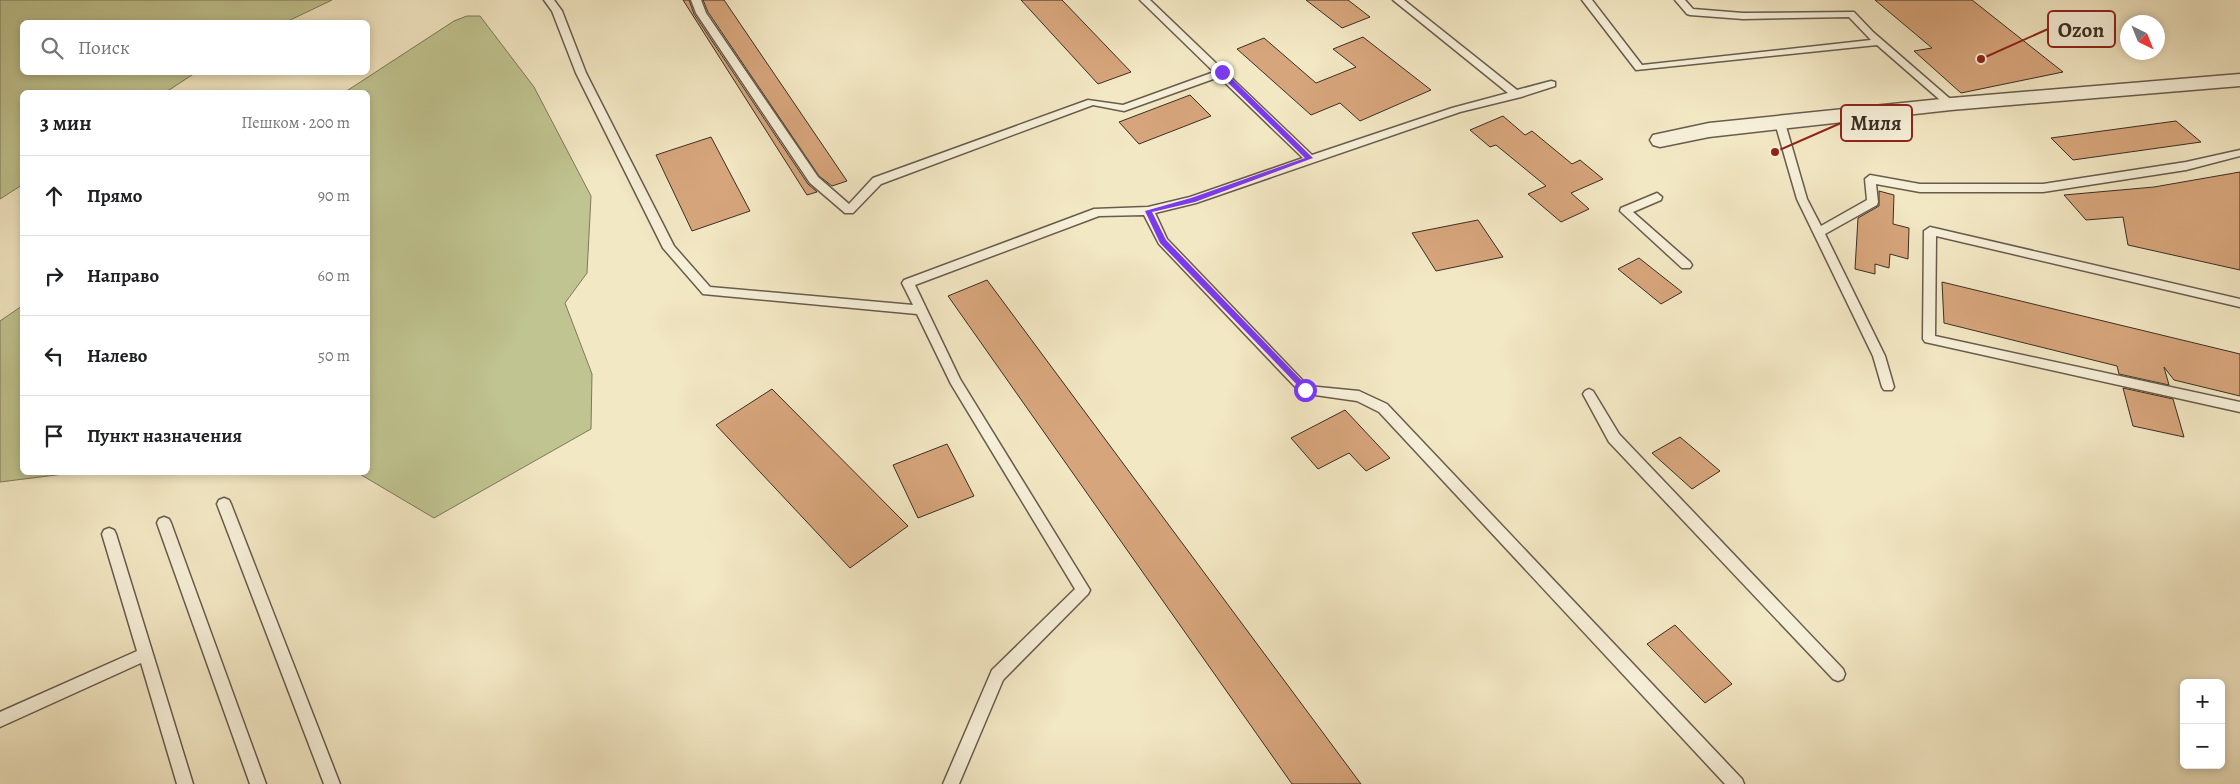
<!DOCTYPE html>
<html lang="ru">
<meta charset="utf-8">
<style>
:root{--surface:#fff;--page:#f2f2f2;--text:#202124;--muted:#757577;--line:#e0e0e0}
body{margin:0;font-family:Alegreya,serif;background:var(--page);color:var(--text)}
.controls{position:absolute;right:15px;bottom:15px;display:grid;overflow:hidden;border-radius:8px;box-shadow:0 2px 8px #0003}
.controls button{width:45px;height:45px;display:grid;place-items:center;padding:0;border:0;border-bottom:1px solid var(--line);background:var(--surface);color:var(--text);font:25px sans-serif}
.compass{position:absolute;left:2120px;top:15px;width:45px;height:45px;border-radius:50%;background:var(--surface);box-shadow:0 2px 8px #0003;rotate:137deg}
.stop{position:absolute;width:15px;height:15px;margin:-11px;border:4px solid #7c3aed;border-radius:50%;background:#fff}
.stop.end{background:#7c3aed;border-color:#fff;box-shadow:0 1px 5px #0008}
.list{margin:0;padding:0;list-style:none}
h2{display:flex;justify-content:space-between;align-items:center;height:65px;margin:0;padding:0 20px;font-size:21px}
h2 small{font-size:16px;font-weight:400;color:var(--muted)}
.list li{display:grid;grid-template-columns:32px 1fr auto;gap:15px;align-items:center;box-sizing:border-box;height:80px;padding:0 20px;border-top:1px solid var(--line)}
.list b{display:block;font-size:19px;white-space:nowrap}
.list em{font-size:16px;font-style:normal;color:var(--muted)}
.icon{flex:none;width:28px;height:28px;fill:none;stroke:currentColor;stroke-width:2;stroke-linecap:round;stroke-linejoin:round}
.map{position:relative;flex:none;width:2240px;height:784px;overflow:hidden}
.search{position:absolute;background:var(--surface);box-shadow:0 2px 8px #0003;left:20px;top:20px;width:350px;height:55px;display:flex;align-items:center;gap:12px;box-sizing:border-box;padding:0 18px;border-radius:8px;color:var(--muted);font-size:19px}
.panel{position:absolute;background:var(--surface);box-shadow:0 2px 8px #0003;left:20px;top:90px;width:350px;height:385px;border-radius:8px}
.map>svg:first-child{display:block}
.green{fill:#c0c490;stroke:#7d795a}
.building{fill:#d7a57b;stroke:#3a2e25}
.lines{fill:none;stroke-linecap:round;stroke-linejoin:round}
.service-casing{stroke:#685c4d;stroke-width:3}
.minor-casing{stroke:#685c4d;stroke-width:3}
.service{fill:#f7f0d9;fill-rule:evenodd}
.minor{fill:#f7f0d9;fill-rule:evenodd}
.route{fill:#7c3aed}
.leader{fill:none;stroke:#8f2418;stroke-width:2}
.callout-dot{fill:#8f2418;stroke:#f7f0d9;stroke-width:2}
.callout{fill:#f7f0d9;stroke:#8f2418;stroke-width:2}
.callout-label{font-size:21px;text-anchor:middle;font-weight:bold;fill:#3a2e25}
</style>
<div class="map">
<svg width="2240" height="784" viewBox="0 0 2240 784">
<rect width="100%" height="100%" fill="#f3e8c4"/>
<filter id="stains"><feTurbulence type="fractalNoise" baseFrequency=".004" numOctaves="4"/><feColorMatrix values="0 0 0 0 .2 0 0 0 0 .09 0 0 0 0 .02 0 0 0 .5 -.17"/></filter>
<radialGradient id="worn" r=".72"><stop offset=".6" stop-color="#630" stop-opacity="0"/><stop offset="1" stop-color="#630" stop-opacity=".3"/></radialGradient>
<path class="green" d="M0 0H332L286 22H22V72L195 73 166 92H22V185L0 199Z
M467 16H480L534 87 591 196 587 273 565 303 592 374 591 429 434 518 358 473 368 472V92H345L454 21Z
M22 306V472L72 473 0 482V321Z"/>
<path class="building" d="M683 0H689L694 14 808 184 817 192 807 195Z
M703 0H724L847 181 832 186 819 176 708 12Z
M1021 0H1062L1131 72 1098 84Z
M1306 0H1348L1370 17 1342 28Z
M1875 0H1972L2063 72 1961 93 1914 51 1932 48Z
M1363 37 1431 90 1360 121 1340 103 1311 115 1237 49 1264 38 1316 83 1356 67 1333 49Z
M1190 95 1211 116 1139 144 1119 122Z
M1503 116 1525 135 1532 131 1572 164 1580 160 1603 179 1571 193 1589 209 1561 222 1528 194 1546 186 1496 145 1490 147 1470 130Z
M2176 121 2201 142 2073 160 2051 138Z
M711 137 750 211 692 231 656 155Z
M2240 172V270L2128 245 2123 217 2086 220 2064 195 2154 187Z
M1879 191 1894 195 1893 224 1909 228 1908 259 1890 254 1889 268 1875 264V274L1855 269 1858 218 1879 206Z
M1478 220 1503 257 1436 271 1412 233Z
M1639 258 1682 292 1661 304 1618 269Z
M987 280 1361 784H1292L948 296Z
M1942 282 2240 354V396L2174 380 2164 367 2169 385 2119 374 2117 366 1944 323Z
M2123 388 2173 399 2184 437 2133 426Z
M772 389 908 526 850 568 716 425Z
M1345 410 1390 458 1366 471 1349 453 1318 469 1291 438Z
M1680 437 1720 471 1692 489 1652 453Z
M947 444 974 496 918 518 893 465Z
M1675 625 1732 684 1705 703 1647 644Z"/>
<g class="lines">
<g class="service-casing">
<path id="service" d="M544 0H554L562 11 586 73 674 246 710 287 913 305 902 283 904 280 1094 209 1148 207 1190 197 1303 158 1219 77 1124 111 1093 105 881 184 853 213H845L810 183 696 13 691 0H701L706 13 818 177 849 204 873 178 1088 100 1123 105 1214 72 1140 0H1150L1312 155 1452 108 1508 93 1393 0H1404L1517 90 1551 81 1555 82V86L1521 97 1460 112 1196 203 1155 213 1167 239 1308 386 1359 391 1387 404 1742 779 1744 784H1725L1379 412 1357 401 1301 393 1159 244 1144 215 1099 216 915 285 960 379 1090 590 1088 594 1003 680 959 784H943L992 670 1075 589 951 384 917 314 703 294 663 248 576 73 552 11Z
M1582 0H1592L1642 65 1871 40 1849 17 1743 19 1690 15 1687 14 1675 0H1685L1693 9 1743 13 1854 12 1873 32 1956 104 1951 107 1947 106 1877 45 1636 70Z
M1780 120 1785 123 1807 199 1821 226 1867 200 1865 179 1870 175 1920 184H2043L2186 162 2240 150V156L2186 170 2043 192H1920L1876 184 1878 202 1877 205 1825 234 1885 356 1894 387 1892 390H1884L1882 387 1873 356 1797 199 1775 123Z
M1657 193 1662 197 1661 200 1633 212 1690 262 1692 265 1690 268H1682L1620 211 1621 208Z
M1930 227 2240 299V307L1936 236 1935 336 2240 402V412L1925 342 1923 339 1924 231Z
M1589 389 1593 391 1619 434 1843 669 1845 674 1843 679 1838 681 1833 679 1609 442 1583 394 1585 391Z
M224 498 229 500 231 504 340 784H324L217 504 219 500Z
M164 517 169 519 171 523 266 784H250L157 523 159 519Z
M109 528 114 530 116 534 193 784H177L141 663 0 727V712L137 651 102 534 104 530Z"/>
</g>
<g class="minor-casing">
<path id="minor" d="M2240 74V86L1951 110 1709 137 1660 147 1653 145 1650 140 1653 135 1709 123 1951 98Z"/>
</g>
<use href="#service" class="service"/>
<use href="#minor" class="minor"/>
</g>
<path class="route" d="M1219 71H1224L1313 158 1195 202 1152 212 1166 240 1308 387V392L1305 393 1160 243 1145 211 1191 198 1305 158 1219 74Z"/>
<path class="leader" d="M1981 59L2048 29M1775 152L1841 123"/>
<g class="callout-dot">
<circle cx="1981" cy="59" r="5"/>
<circle cx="1775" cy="152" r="5"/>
</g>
<g class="callout">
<rect x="2048" y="11" width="67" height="36" rx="5"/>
<rect x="1841" y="105" width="71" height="36" rx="5"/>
</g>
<g class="callout-label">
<text x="2081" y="37">Ozon</text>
<text x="1876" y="130">Миля</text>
</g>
<rect width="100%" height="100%" filter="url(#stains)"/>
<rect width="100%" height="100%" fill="url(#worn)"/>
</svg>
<div class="controls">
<button>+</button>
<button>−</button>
</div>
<svg class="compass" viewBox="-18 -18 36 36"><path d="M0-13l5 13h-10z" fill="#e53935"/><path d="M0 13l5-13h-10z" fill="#757577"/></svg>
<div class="stop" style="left:1305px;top:390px"></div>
<div class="stop end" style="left:1222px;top:72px"></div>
<div class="search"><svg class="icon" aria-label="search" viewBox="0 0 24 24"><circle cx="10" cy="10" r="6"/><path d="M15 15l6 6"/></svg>Поиск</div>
<section class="panel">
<h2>3 мин<small>Пешком · 200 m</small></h2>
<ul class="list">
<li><svg class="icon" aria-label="ahead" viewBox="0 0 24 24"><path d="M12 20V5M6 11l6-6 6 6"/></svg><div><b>Прямо</b></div><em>90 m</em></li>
<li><svg class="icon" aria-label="right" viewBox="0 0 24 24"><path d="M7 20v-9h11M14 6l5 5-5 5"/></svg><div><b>Направо</b></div><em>60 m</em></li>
<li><svg class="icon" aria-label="left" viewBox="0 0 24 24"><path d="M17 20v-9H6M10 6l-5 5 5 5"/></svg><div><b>Налево</b></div><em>50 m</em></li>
<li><svg class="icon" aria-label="arrive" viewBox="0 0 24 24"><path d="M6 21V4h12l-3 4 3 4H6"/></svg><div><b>Пункт назначения</b></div></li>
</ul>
</section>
</div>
